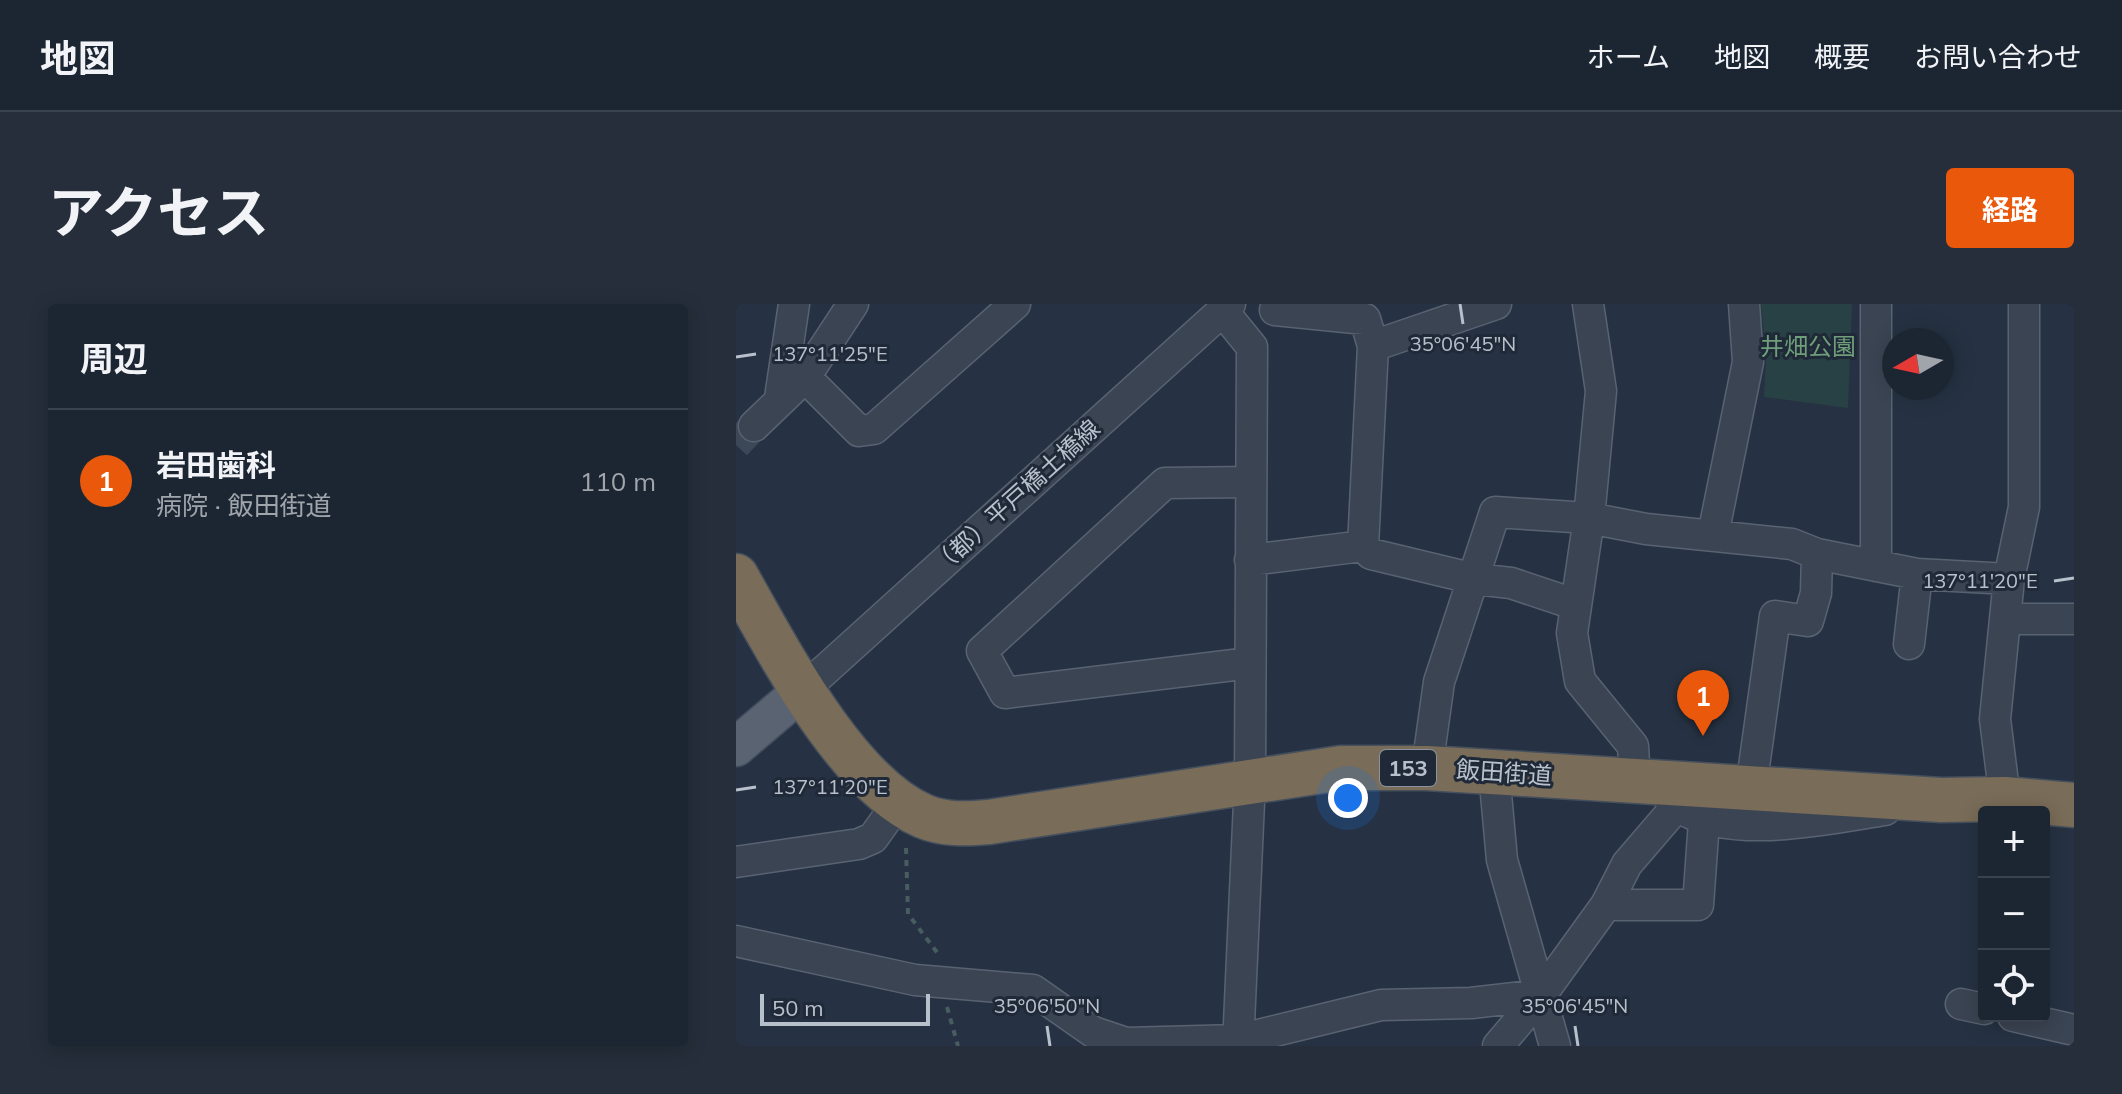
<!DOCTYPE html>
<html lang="ja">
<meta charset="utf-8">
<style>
:root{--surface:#1c2632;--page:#252e3a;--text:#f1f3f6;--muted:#a0a5ac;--line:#3a434d;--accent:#ea580c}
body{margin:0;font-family:Mulish,"Noto Sans JP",sans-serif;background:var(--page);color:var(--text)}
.controls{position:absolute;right:24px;bottom:24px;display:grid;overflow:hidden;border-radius:8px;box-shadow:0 4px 20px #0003}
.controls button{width:72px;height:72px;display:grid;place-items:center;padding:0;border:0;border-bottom:2px solid var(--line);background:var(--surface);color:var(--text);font:40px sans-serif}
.compass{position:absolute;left:1146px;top:24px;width:72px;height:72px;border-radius:50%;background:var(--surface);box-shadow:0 4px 20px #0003;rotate:261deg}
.scale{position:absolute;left:24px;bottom:20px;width:170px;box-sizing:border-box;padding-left:8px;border:4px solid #b8c0cc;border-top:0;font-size:22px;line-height:28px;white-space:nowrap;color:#b8c0cc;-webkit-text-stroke:6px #1f2938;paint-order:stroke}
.you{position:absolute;left:612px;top:494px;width:28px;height:28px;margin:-20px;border:6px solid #fff;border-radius:50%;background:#1a73e8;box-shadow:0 0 0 12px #1a73e833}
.badge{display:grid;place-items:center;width:52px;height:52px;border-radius:50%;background:var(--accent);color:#fff;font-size:26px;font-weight:700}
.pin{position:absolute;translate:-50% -66px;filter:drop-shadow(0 2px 4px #0008)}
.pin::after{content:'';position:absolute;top:42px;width:28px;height:24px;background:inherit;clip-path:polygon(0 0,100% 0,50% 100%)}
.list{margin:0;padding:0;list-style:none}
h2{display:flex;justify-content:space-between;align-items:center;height:104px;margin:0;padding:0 32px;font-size:34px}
h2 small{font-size:26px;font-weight:400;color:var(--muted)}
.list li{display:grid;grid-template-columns:52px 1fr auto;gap:24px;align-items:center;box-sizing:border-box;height:144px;padding:0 32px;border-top:2px solid var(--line)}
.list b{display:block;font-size:30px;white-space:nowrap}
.list p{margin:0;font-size:26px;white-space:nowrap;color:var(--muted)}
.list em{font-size:26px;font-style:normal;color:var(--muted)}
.icon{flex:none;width:44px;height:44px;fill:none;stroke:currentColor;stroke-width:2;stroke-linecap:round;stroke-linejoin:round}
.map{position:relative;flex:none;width:1338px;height:742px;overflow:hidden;border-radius:8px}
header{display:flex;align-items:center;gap:48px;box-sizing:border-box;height:112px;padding:0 40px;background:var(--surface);border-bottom:2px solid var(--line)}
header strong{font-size:38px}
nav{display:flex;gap:44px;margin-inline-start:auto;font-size:28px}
.intro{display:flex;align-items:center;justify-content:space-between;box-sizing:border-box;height:192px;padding:0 48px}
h1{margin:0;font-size:56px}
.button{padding:20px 36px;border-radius:8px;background:var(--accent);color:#fff;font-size:28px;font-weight:700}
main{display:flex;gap:48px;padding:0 48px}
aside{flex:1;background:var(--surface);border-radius:8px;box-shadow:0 4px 20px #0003}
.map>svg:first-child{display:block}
.green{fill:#284144}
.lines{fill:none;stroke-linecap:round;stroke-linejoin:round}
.minor-tunnel{stroke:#3c4758;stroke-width:30;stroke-dasharray:30 15;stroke-linecap:butt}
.minor-casing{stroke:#596270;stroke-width:33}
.major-casing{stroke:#444d5c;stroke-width:41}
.highway-casing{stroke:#454f5d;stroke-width:47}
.path{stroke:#475d60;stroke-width:4;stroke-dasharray:6 6;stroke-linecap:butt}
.minor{stroke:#3b4453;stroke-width:30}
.major{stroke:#596372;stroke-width:38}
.highway{stroke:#796c58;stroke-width:44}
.ticks{fill:none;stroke:#b8c0cc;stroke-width:3}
.labels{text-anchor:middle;stroke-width:6;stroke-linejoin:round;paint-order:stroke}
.shield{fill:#1f2938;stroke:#8a93a0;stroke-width:2}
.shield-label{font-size:22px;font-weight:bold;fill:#b8c0cc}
.park-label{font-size:24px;fill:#6f9e7a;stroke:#1f2938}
.street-label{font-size:24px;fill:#b8c0cc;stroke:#1f2938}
.ticks-label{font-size:20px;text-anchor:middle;fill:#b8c0cc;stroke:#1f2938;stroke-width:6;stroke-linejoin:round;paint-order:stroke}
</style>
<header>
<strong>地図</strong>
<nav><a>ホーム</a><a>地図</a><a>概要</a><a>お問い合わせ</a></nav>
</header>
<div class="intro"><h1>アクセス</h1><a class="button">経路</a></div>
<main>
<aside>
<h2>周辺<small></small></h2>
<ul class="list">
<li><span class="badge">1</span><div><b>岩田歯科</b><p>病院 · 飯田街道</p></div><em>110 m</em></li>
</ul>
</aside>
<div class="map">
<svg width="1338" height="742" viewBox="0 0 1338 742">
<rect width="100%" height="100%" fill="#263243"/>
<path class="green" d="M1025 0H1116L1112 104 1028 93 1030 54Z"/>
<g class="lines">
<path class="minor-tunnel" d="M0 141 18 122"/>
<g class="minor-casing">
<path id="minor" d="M852 0 865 87 853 214 910 225 1056 240 1081 250 1181 270 1273 275 1288 203V0
M1140 0V262
M486 6 516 43 514 476 502 742
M539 6 629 15 637 42 627 242 635 250 739 275 775 279 838 300
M637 42 760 0
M69 73 123 127 138 125 279 0
M44 94 58 0
M18 122 69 73 117 0
M977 231 1012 58 1008 0
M514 256 627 242
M1269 315H1338
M1173 340 1181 270
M514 359 269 389 246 347 429 179 515 178
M67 386 494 0
M691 464 703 378 759 208 853 214 836 329 844 377 897 442 899 477
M758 468 766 556 819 742
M941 478 948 506C1001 535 1091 515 1149 506
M1015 484 1039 312 1072 317 1080 289 1081 250
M1269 495 1259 415 1273 275
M0 558 123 540 137 534 164 496
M870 601H962L968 517
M0 637 179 676 297 686 357 728 390 739 502 736 645 701 735 699 805 691
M1225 700 1248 705
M1277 712 1338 726
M762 742 805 691 870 601 891 560 934 510 941 478"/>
</g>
<g class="major-casing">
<path id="major" d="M0 443 67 386"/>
</g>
<g class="highway-casing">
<path id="highway" d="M0 272C41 344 109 478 187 512 208 521 231 520 253 518L605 464H691L1205 496 1269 495 1338 501"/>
</g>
<path class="path" d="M170 544 172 610 203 651
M211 703 222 742"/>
<use href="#minor" class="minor"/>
<use href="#major" class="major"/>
<use href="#highway" class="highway"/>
</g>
<path class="ticks" d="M724 0 727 20M0 53 20 50M1318 277 1338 274M0 486 20 483M311 722 314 742M839 722 842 742"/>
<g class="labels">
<rect class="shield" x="644" y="446" width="56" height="36" rx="6"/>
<g class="shield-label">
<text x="672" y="472">153</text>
</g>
<g class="park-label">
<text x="1072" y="51">井畑公園</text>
</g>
<g class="street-label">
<text transform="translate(280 193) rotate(-42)" y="8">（都）平戸橋土橋線</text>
<text transform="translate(768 469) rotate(4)" y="8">飯田街道</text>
</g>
</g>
<g class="ticks-label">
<text x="727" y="47">35°06'45"N</text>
<text x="94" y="57">137°11'25"E</text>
<text x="1244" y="284">137°11'20"E</text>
<text x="94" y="490">137°11'20"E</text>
<text x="311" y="709">35°06'50"N</text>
<text x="839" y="709">35°06'45"N</text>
</g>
</svg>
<div class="controls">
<button>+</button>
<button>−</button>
<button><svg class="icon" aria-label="locate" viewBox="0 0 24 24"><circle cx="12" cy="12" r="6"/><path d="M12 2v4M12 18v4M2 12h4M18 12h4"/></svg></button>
</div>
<svg class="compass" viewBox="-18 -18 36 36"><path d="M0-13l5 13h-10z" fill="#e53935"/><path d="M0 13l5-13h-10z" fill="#a0a5ac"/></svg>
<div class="scale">50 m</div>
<div class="you"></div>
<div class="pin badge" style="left:967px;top:432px">1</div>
</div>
</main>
